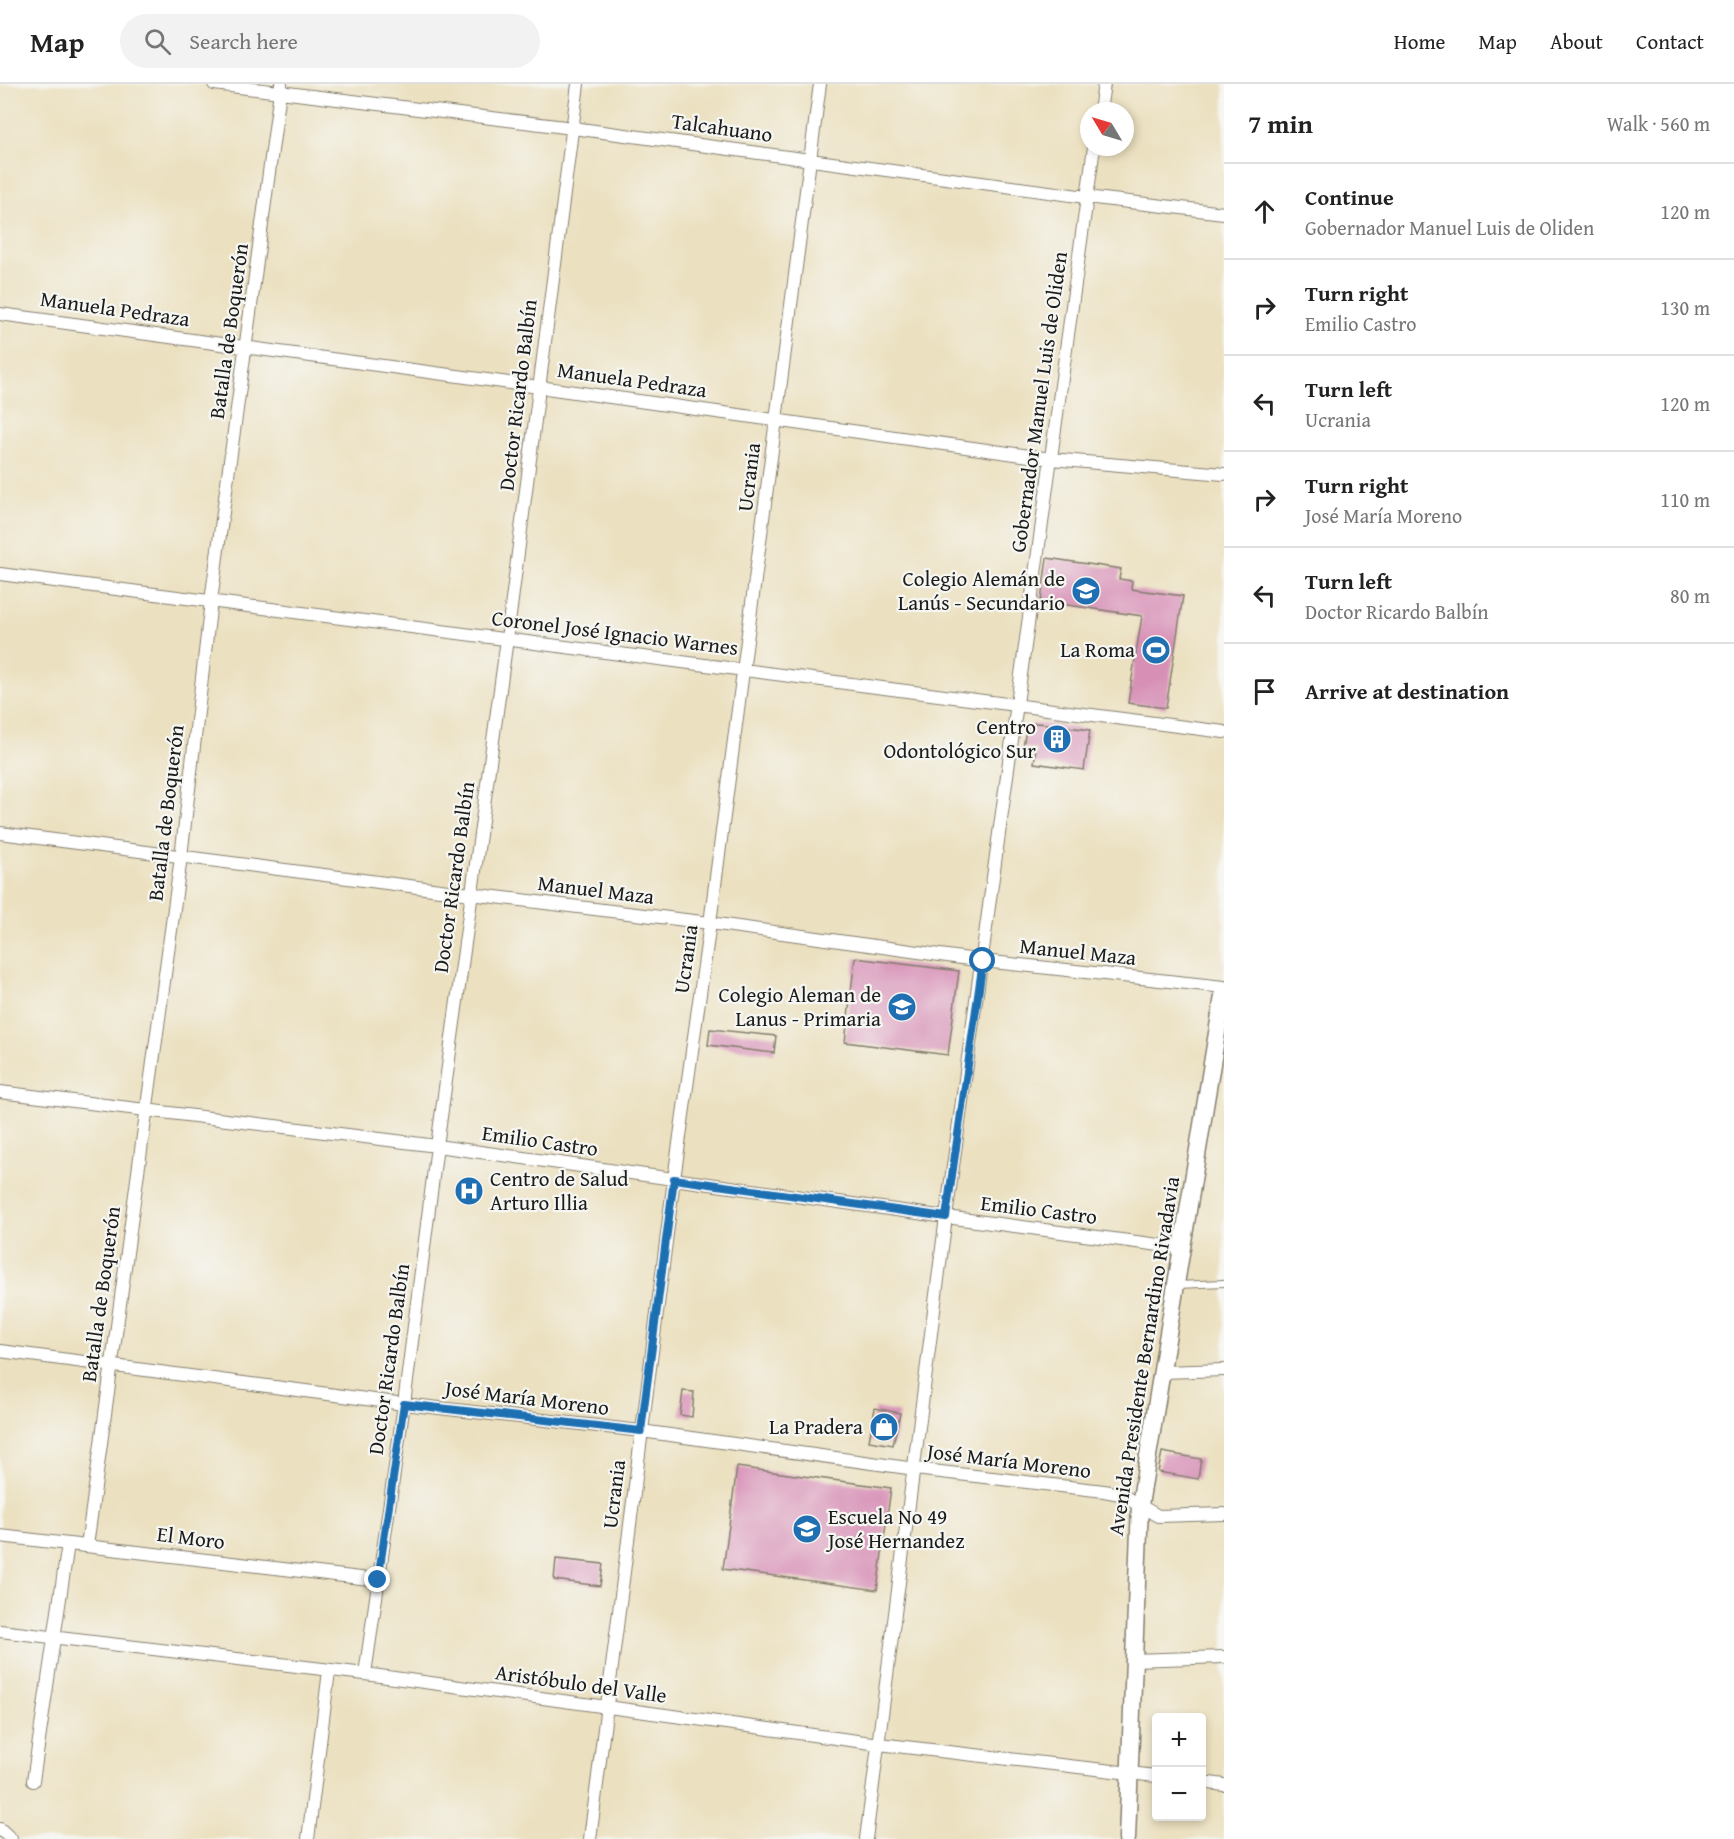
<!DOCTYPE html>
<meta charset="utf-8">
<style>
:root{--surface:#fff;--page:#f2f2f2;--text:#222;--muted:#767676;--line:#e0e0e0}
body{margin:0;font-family:"Gentium Book Plus",serif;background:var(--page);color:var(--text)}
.controls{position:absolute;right:18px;bottom:18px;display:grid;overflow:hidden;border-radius:6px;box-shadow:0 3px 9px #0003}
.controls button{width:54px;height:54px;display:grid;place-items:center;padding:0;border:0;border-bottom:2px solid var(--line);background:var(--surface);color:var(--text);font:30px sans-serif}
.compass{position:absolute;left:1080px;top:18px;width:54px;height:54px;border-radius:50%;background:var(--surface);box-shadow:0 3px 9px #0003;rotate:308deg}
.stop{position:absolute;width:18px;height:18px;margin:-14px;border:4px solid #1f6fb2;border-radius:50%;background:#fff}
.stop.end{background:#1f6fb2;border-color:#fff;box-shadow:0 2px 6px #0008}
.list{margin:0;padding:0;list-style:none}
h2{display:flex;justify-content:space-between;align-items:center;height:78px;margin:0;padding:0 24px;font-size:26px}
h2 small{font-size:20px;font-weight:400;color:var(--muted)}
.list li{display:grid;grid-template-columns:39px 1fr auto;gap:18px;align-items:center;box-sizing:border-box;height:96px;padding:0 24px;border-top:2px solid var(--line)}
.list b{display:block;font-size:22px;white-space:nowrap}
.list p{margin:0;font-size:20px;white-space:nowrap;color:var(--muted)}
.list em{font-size:20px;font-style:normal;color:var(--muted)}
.icon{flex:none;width:33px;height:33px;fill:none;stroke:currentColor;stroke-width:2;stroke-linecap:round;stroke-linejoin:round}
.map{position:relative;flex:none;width:1224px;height:1755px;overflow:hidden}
header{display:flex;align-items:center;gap:36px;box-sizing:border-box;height:84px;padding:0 30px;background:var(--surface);border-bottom:2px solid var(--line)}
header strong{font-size:28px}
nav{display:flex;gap:33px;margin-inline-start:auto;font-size:21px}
.search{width:420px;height:54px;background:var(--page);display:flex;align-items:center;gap:15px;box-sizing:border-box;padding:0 21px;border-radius:33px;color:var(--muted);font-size:22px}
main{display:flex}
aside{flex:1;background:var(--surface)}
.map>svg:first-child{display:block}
.building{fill:#d78fb6}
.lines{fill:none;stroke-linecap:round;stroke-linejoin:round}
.lane-casing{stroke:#847e6e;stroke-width:8}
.street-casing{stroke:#847e6e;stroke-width:14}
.secondary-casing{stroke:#847e6e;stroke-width:19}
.lane{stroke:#fff;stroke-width:6}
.street{stroke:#fff;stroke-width:12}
.secondary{stroke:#fff;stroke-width:16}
.route{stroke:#1f6fb2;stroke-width:8}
.labels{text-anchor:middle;stroke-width:4.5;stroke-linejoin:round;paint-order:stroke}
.street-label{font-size:21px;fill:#1c1c1c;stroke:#f6f6f2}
.poi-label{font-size:21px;fill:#1c1c1c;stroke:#f6f6f2;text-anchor:end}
</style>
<header>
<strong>Map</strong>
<div class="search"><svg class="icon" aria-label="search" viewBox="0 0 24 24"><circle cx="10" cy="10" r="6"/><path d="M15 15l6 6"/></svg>Search here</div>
<nav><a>Home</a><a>Map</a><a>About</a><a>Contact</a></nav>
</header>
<main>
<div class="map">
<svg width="1224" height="1755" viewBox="0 0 1224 1755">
<rect width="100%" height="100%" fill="#f6f6f2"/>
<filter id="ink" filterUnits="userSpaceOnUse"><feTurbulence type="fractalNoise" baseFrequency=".0167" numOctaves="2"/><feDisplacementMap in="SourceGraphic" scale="12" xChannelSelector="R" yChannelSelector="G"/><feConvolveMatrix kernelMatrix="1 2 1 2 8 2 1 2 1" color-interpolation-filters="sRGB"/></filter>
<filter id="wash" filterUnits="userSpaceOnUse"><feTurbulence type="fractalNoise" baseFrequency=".008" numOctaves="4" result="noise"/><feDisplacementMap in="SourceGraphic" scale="24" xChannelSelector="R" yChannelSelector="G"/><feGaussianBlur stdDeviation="1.35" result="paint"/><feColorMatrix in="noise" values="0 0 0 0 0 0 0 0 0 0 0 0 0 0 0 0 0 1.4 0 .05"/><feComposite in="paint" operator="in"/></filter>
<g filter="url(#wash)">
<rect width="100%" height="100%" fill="#ebe0bf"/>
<g id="blocks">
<path class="building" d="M1047 474 1121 485 1119 495 1132 497 1131 505 1183 512 1166 624 1128 619 1142 532 1041 517Z
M1038 639 1090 646 1084 686 1034 679 1036 665 1023 664 1026 645 1031 640Z
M855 874 959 887 948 971 845 958Z
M710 945 776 952 774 969 708 961Z
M683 1307 694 1308 692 1333 680 1331Z
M875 1324 900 1329 893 1361 869 1357Z
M1162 1368 1201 1375 1198 1395 1158 1388Z
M737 1383 891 1404 877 1506 723 1485Z
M556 1475 603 1480 600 1502 554 1496Z"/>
</g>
</g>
<g filter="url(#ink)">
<use href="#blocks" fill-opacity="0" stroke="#847e6e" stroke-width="1.5"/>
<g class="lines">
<g class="lane-casing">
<path id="lane" d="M1177 1201 1224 1199"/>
</g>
<g class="street-casing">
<path id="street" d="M214 0 573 44 1086 113 1224 129
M1100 27 1104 0
M0 230 539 303 1051 375 1224 390
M0 490 1224 648
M0 749 471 810 710 839 983 877 1224 903
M0 1008 437 1062 946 1133 1182 1164
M0 1267 404 1320 641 1347 915 1385 1104 1407 1120 1410 1158 1432 1224 1430
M1163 1288 1224 1286
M0 1452 378 1496
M87 1462 181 773 211 517 281 0
M0 1547 365 1590 879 1660 1156 1692
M1133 1576 1224 1573
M365 1590 404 1320 437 1062 507 555 578 0
M33 1697 68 1460
M1202 1698 1224 1701
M0 1745 11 1755
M308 1755 329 1587
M590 1755 674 1095 710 839 820 0
M866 1755 946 1133 1094 63"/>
</g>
<g class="secondary-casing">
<path id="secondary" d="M1127 1755 1140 1421 1224 906"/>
</g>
<use href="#lane" class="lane"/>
<use href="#street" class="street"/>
<use href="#secondary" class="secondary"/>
</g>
</g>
<g class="lines" filter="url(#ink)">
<path class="route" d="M378 1496 404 1320 641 1347 674 1095 946 1133 983 877"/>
</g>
<defs>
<g id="school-disc" transform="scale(1.5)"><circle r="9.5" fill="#1f6fb2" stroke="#f6f6f2"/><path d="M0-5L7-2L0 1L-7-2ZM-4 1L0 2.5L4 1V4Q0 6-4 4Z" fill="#fff"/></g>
<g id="stadium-disc" transform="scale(1.5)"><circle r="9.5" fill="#1f6fb2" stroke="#f6f6f2"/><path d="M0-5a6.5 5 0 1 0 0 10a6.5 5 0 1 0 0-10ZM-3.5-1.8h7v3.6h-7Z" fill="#fff"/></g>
<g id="building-disc" transform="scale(1.5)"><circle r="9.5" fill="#1f6fb2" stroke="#f6f6f2"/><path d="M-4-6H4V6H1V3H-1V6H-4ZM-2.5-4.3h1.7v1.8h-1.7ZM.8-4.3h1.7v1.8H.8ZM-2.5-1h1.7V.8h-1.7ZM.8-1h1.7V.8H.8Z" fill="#fff"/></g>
<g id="hospital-disc" transform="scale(1.5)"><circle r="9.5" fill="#1f6fb2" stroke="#f6f6f2"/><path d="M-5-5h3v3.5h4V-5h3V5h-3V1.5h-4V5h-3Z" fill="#fff"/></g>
<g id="shop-disc" transform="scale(1.5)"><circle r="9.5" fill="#1f6fb2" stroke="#f6f6f2"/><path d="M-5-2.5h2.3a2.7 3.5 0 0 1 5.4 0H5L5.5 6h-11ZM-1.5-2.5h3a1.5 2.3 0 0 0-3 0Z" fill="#fff"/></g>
</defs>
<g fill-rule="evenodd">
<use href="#school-disc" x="1086" y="507"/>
<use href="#stadium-disc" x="1156" y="566"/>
<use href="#building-disc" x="1057" y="655"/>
<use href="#school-disc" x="902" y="923"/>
<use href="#hospital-disc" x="469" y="1107"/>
<use href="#shop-disc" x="884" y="1343"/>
<use href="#school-disc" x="807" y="1445"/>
</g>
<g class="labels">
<g class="street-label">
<text transform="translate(722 44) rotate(8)" y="7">Talcahuano</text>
<text transform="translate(115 225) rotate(8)" y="7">Manuela Pedraza</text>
<text transform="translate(229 247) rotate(-82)" y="7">Batalla de Boquerón</text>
<text transform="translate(632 296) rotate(8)" y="7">Manuela Pedraza</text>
<text transform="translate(518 311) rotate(-83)" y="7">Doctor Ricardo Balbín</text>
<text transform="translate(1039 318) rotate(-82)" y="7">Gobernador Manuel Luis de Oliden</text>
<text transform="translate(749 393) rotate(-83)" y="7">Ucrania</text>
<text transform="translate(615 549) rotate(7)" y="7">Coronel José Ignacio Warnes</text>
<text transform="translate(166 729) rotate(-83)" y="7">Batalla de Boquerón</text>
<text transform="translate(454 793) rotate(-82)" y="7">Doctor Ricardo Balbín</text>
<text transform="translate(596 806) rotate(7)" y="7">Manuel Maza</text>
<text transform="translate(1078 868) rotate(6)" y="7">Manuel Maza</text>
<text transform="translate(686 875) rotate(-82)" y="7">Ucrania</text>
<text transform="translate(540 1057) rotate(8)" y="7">Emilio Castro</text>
<text transform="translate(1039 1126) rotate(7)" y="7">Emilio Castro</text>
<text transform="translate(101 1210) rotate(-82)" y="7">Batalla de Boquerón</text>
<text transform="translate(1144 1272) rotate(-81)" y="7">Avenida Presidente Bernardino Rivadavia</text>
<text transform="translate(389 1275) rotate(-82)" y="7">Doctor Ricardo Balbín</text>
<text transform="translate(527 1314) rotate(7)" y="7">José María Moreno</text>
<text transform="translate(1009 1377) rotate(7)" y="7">José María Moreno</text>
<text transform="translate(614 1410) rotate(-83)" y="7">Ucrania</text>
<text transform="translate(191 1454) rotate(7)" y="7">El Moro</text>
<text transform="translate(581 1600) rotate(8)" y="7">Aristóbulo del Valle</text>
</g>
<g class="poi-label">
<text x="1065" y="502">Colegio Alemán de<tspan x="1065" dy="24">Lanús - Secundario</tspan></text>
<text x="1135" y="573">La Roma</text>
<text x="1036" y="650">Centro<tspan x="1036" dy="24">Odontológico Sur</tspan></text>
<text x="881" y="918">Colegio Aleman de<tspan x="881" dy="24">Lanus - Primaria</tspan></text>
<text x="490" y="1102" text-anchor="start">Centro de Salud<tspan x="490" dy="24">Arturo Illia</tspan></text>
<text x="863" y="1350">La Pradera</text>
<text x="828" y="1440" text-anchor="start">Escuela No 49<tspan x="828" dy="24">José Hernandez</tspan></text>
</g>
</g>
</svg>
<div class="controls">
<button>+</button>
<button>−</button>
</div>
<svg class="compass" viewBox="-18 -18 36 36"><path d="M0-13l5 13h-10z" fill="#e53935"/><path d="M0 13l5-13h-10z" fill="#767676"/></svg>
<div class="stop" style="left:983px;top:877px"></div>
<div class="stop end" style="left:378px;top:1496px"></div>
</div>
<aside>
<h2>7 min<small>Walk · 560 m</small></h2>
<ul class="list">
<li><svg class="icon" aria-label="ahead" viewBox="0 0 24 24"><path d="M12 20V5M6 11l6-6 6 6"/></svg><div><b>Continue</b><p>Gobernador Manuel Luis de Oliden</p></div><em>120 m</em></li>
<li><svg class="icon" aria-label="right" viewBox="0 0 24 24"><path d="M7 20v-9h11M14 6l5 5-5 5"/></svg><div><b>Turn right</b><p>Emilio Castro</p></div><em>130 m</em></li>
<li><svg class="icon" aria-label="left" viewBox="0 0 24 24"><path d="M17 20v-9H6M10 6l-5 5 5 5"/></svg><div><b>Turn left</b><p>Ucrania</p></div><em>120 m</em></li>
<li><svg class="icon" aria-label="right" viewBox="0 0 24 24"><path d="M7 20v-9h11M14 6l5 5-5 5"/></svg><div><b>Turn right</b><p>José María Moreno</p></div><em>110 m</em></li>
<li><svg class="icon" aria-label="left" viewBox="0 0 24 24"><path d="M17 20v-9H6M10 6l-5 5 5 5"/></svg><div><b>Turn left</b><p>Doctor Ricardo Balbín</p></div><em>80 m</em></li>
<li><svg class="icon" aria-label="arrive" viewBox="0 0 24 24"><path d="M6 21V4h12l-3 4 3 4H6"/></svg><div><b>Arrive at destination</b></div></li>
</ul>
</aside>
</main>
